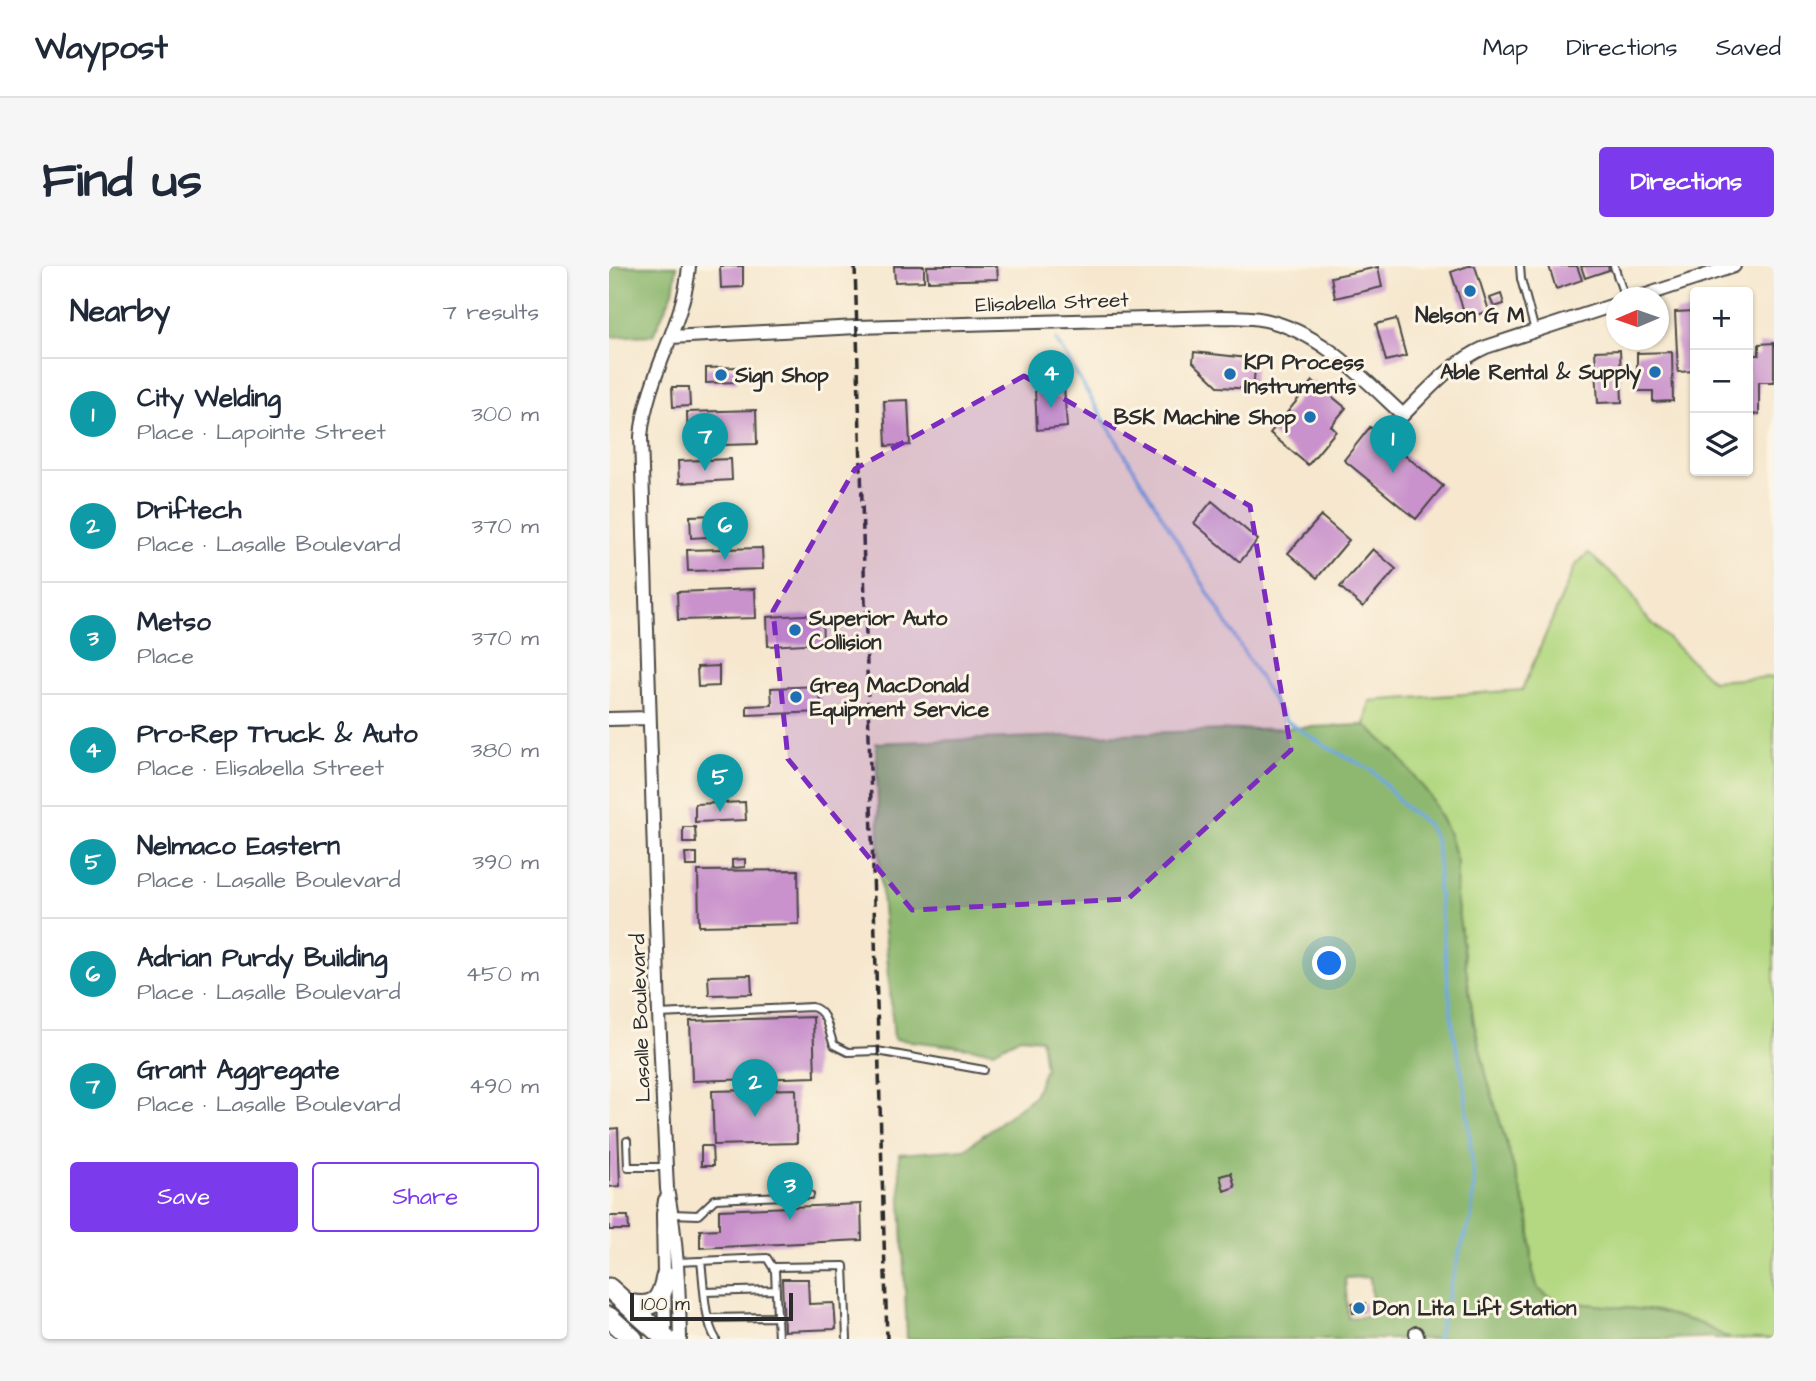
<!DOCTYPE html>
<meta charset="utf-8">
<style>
:root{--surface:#fff;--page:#f6f6f7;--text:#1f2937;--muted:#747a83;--line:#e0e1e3;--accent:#7c3aed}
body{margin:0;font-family:"Architects Daughter",sans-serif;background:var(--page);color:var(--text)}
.controls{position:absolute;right:21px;top:21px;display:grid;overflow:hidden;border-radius:7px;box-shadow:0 2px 5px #0004}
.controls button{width:63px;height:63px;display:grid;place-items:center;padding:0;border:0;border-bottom:2px solid var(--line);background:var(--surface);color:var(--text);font:35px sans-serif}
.compass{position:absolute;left:997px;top:21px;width:63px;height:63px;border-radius:50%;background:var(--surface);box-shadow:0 2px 5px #0004;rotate:268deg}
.scale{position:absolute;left:21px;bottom:18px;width:163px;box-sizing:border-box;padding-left:7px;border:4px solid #2b2b2b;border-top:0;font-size:19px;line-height:24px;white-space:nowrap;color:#2b2b2b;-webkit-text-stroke:5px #fcf5e5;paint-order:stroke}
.you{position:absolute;left:721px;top:698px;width:24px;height:24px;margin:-18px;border:5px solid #fff;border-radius:50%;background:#1a73e8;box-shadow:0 0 0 10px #1a73e833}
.badge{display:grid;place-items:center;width:46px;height:46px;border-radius:50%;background:var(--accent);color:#fff;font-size:23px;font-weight:700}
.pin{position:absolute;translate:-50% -58px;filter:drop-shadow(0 2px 4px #0008)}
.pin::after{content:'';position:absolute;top:37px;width:24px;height:21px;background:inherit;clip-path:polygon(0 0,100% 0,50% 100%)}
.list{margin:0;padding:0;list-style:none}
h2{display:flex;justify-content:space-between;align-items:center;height:91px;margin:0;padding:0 28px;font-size:30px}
h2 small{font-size:23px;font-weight:400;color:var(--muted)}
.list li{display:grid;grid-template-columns:46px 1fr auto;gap:21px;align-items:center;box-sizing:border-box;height:112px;padding:0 28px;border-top:2px solid var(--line)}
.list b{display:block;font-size:26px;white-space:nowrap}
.list p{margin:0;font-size:23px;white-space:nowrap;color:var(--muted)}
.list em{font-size:23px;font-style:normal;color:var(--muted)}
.actions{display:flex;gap:14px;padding:21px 28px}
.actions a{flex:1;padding:16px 0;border:2px solid var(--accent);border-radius:7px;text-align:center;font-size:24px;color:var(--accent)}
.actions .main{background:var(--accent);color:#fff}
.icon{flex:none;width:38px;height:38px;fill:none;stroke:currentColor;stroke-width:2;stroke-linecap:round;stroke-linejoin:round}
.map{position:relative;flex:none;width:1165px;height:1073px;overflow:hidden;border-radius:7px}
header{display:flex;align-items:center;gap:42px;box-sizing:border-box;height:98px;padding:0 35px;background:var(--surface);border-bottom:2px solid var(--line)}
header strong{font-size:33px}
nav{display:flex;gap:38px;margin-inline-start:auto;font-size:24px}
.intro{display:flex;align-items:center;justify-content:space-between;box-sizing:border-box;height:168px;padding:0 42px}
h1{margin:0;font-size:49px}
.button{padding:18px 32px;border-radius:7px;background:var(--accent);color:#fff;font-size:24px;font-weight:700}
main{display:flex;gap:42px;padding:0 42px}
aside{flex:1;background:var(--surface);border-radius:7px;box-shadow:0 2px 5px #0004}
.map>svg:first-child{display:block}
.green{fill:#b3d881;stroke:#6f8256;stroke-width:2}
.forest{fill:#8eb86f;stroke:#5c724d;stroke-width:2;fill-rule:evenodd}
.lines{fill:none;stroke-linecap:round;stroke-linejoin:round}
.stream{stroke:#70a9df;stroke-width:3.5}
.building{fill:#c992cc}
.service-casing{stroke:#494743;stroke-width:10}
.minor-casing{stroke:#494743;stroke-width:16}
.primary-casing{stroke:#494743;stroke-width:23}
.service{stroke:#fff;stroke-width:6}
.minor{stroke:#fff;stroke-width:12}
.primary{stroke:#fff;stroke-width:19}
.rail{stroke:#2b2b2b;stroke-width:3.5;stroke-dasharray:10 5;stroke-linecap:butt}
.marked{fill:#7b2cbf;fill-opacity:0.2;stroke:#7b2cbf;stroke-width:5;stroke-dasharray:14 9;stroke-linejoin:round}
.poi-dot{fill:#1f6fb2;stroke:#fcf5e5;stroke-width:2.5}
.labels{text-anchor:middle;stroke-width:6;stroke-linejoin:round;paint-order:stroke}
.street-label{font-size:21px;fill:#2b2b2b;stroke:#fcf5e5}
.poi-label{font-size:21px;font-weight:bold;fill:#2b2b2b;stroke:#fcf5e5;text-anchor:start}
</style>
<header>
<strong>Waypost</strong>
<nav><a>Map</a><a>Directions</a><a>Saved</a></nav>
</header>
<div class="intro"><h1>Find us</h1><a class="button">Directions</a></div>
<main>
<aside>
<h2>Nearby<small>7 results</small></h2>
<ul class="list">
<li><span class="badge" style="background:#0f9aa8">1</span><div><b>City Welding</b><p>Place · Lapointe Street</p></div><em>300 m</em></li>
<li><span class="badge" style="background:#0f9aa8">2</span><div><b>Driftech</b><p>Place · Lasalle Boulevard</p></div><em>370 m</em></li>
<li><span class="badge" style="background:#0f9aa8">3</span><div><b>Metso</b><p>Place</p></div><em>370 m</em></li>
<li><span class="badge" style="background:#0f9aa8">4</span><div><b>Pro-Rep Truck &amp; Auto</b><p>Place · Elisabella Street</p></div><em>380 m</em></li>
<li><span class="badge" style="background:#0f9aa8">5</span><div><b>Nelmaco Eastern</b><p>Place · Lasalle Boulevard</p></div><em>390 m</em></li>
<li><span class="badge" style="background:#0f9aa8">6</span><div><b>Adrian Purdy Building</b><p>Place · Lasalle Boulevard</p></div><em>450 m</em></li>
<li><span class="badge" style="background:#0f9aa8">7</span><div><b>Grant Aggregate</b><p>Place · Lasalle Boulevard</p></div><em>490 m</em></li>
</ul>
<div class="actions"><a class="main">Save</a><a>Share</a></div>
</aside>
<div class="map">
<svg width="1165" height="1073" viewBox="0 0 1165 1073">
<rect width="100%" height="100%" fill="#fcf5e5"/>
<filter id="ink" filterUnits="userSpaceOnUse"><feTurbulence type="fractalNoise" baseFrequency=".0143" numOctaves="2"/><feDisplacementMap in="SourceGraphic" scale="14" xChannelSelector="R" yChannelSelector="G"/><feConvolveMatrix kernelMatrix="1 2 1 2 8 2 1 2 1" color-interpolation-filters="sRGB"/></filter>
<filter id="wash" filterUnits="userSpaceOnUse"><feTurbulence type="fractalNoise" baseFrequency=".00686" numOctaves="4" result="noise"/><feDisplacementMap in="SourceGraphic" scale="28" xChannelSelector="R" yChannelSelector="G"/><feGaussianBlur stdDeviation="1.57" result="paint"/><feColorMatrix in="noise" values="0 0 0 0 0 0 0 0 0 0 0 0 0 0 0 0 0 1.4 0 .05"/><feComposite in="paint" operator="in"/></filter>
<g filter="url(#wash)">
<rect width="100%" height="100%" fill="#f6e7ce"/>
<path class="green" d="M979 287 1021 324 1034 348 1103 415 1165 411V1073H1121L1090 1057 1048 1045 947 1035 929 1023 924 1006 920 953 878 812 865 757 847 631 848 596 839 566 821 530 786 486 756 459 761 435 913 424 966 300Z"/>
<path class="forest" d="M0 0H68L64 26 44 69 0 71Z
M756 459 786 486 821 530 839 566 848 596 847 631 865 758 878 812 920 953 924 1006 929 1023 947 1035 1048 1045 1090 1057 1121 1073H1106V1071L1055 1073H298L290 888 356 883 425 830 436 802 432 773 411 771 385 785 285 773 271 604 267 477ZM761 1011 764 1050 739 1052 736 1012Z"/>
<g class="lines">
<path class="stream" d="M447 74 676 454 718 481 763 504 796 541 817 557 826 573 830 598 829 621 844 764 856 822 865 917 862 953 851 984 828 1073"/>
</g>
<g id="blocks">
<path class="building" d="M111 0H134V21L112 22Z
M285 0H315V15L286 16Z
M318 0H388L389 13 319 15Z
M859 0H866L880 45 857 52 842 6Z
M940 0H968L973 14 947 23Z
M972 0H999L1000 4 976 12Z
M769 1 773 21 726 32 722 11Z
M892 28 895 38 885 41 881 32Z
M1086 45V105L1069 106 1066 46Z
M787 53 797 90 777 95 767 58Z
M1165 77V116H1150V148L1139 149V89H1150V78Z
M1011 84 1013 136 989 137 986 85Z
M585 86 647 93 644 123 610 121 584 96Z
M1063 86 1064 135 1044 136V125H1028V87Z
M128 101V116L97 117V102Z
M704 115 737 142 722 160 727 165 699 199 661 167Z
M63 121H80L81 140 64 141Z
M455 121 458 161 428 164 426 123Z
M299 134 301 179 277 180 275 135Z
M147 144 148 178 79 180 78 146Z
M761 161 834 220 807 253 735 194Z
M122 193 123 214 70 217 69 195Z
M603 235 649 274 631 296 585 257Z
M134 248 135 269 82 272 81 250Z
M712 250 740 274 708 312 679 287Z
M153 282 154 303 79 305 78 284Z
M764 283 787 303 754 341 731 321Z
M146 323 147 352 69 354 68 326Z
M213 348 214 377 159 380 158 351Z
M110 400V420L89 421 88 401Z
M211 420 212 446 138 449V440L163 439 162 422Z
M114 507V519L97 520 96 508Z
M136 536 137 554 86 556V538Z
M74 561H86L87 577H74Z
M76 587H88V600H77Z
M136 593V601L123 602V594Z
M189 604 190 658 90 660 89 605Z
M142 709 143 728 100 729 99 710Z
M204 751 206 811 83 815 81 755Z
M187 823 188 877 105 879 103 825Z
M9 862 11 920 0 921V863Z
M92 880H103L104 900H92Z
M622 907 626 921 615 925 611 910Z
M252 938 253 974 91 982V964L110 963V944Z
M0 950H19L20 964H0Z
M173 1013H199L200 1038 225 1037 227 1063 175 1065Z
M756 1037 757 1046 744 1047 743 1038Z"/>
</g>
</g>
<g filter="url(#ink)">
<use href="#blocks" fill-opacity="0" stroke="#494743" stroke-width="2"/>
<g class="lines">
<g class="service-casing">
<path id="service" d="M911 0 912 13 926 65
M1005 0 1016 32
M50 748 203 741C219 745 219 766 225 779L239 786 268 785 375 804
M18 875 19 901H57
M63 948 89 949 106 933 201 929
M92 995C95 1017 95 1055 107 1073
M68 996 158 992 166 1005 169 1073
M165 1001 235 1000 238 1073
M96 1026 167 1024
M100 1052 169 1051"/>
</g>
<g class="minor-casing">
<path id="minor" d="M1028 32 1125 0
M62 71 248 61 613 51C627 51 642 51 656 54 712 66 754 112 794 149 820 123 843 96 877 81L1008 38
M0 453 40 452
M807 1067 809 1073
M56 1072 54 948 56 934
M71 1073C70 1023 68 972 58 923L50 748 32 171C37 110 75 60 80 0"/>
</g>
<g class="primary-casing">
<path id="primary" d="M0 1022 57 1073
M20 1038C46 1043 52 1035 57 1011
M0 1051 24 1073"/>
</g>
<use href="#service" class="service"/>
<use href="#minor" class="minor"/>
<use href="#primary" class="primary"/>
<path class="rail" d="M246 0 278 1073"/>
</g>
</g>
<path class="marked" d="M415 110 641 240 682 484 519 633 303 644 179 493 164 345 246 203Z"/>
<g class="poi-dot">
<circle cx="861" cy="25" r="7"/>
<circle cx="1046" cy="106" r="7"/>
<circle cx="621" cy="108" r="7"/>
<circle cx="112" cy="109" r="7"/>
<circle cx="701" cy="151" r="7"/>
<circle cx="186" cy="364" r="7"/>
<circle cx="187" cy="431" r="7"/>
<circle cx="750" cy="1042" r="7"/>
</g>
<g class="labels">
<g class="street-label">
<text transform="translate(443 36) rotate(-2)" y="7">Elisabella Street</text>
<text transform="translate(31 752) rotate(-92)" y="7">Lasalle Boulevard</text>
</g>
<g class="poi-label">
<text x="861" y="56" text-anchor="middle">Nelson G M</text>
<text x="635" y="103">KPI Process<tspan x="635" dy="24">Instruments</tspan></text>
<text x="1032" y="113" text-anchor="end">Able Rental &amp; Supply</text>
<text x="126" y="116">Sign Shop</text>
<text x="687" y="158" text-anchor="end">BSK Machine Shop</text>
<text x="200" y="359">Superior Auto<tspan x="200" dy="24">Collision</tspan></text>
<text x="201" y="426">Greg MacDonald<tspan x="201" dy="24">Equipment Service</tspan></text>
<text x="764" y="1049">Don Lita Lift Station</text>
</g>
</g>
</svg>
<div class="controls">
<button>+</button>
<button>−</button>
<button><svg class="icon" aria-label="layers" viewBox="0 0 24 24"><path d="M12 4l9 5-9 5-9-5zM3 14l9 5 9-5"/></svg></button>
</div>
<svg class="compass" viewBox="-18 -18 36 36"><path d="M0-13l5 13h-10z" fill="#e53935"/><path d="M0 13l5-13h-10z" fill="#747a83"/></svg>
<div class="scale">100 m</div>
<div class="you"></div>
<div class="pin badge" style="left:784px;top:207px;background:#0f9aa8">1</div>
<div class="pin badge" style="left:146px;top:851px;background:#0f9aa8">2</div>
<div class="pin badge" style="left:181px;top:954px;background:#0f9aa8">3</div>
<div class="pin badge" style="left:442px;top:142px;background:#0f9aa8">4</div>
<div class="pin badge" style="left:111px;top:546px;background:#0f9aa8">5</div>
<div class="pin badge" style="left:116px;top:294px;background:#0f9aa8">6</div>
<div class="pin badge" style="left:96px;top:205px;background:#0f9aa8">7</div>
</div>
</main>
